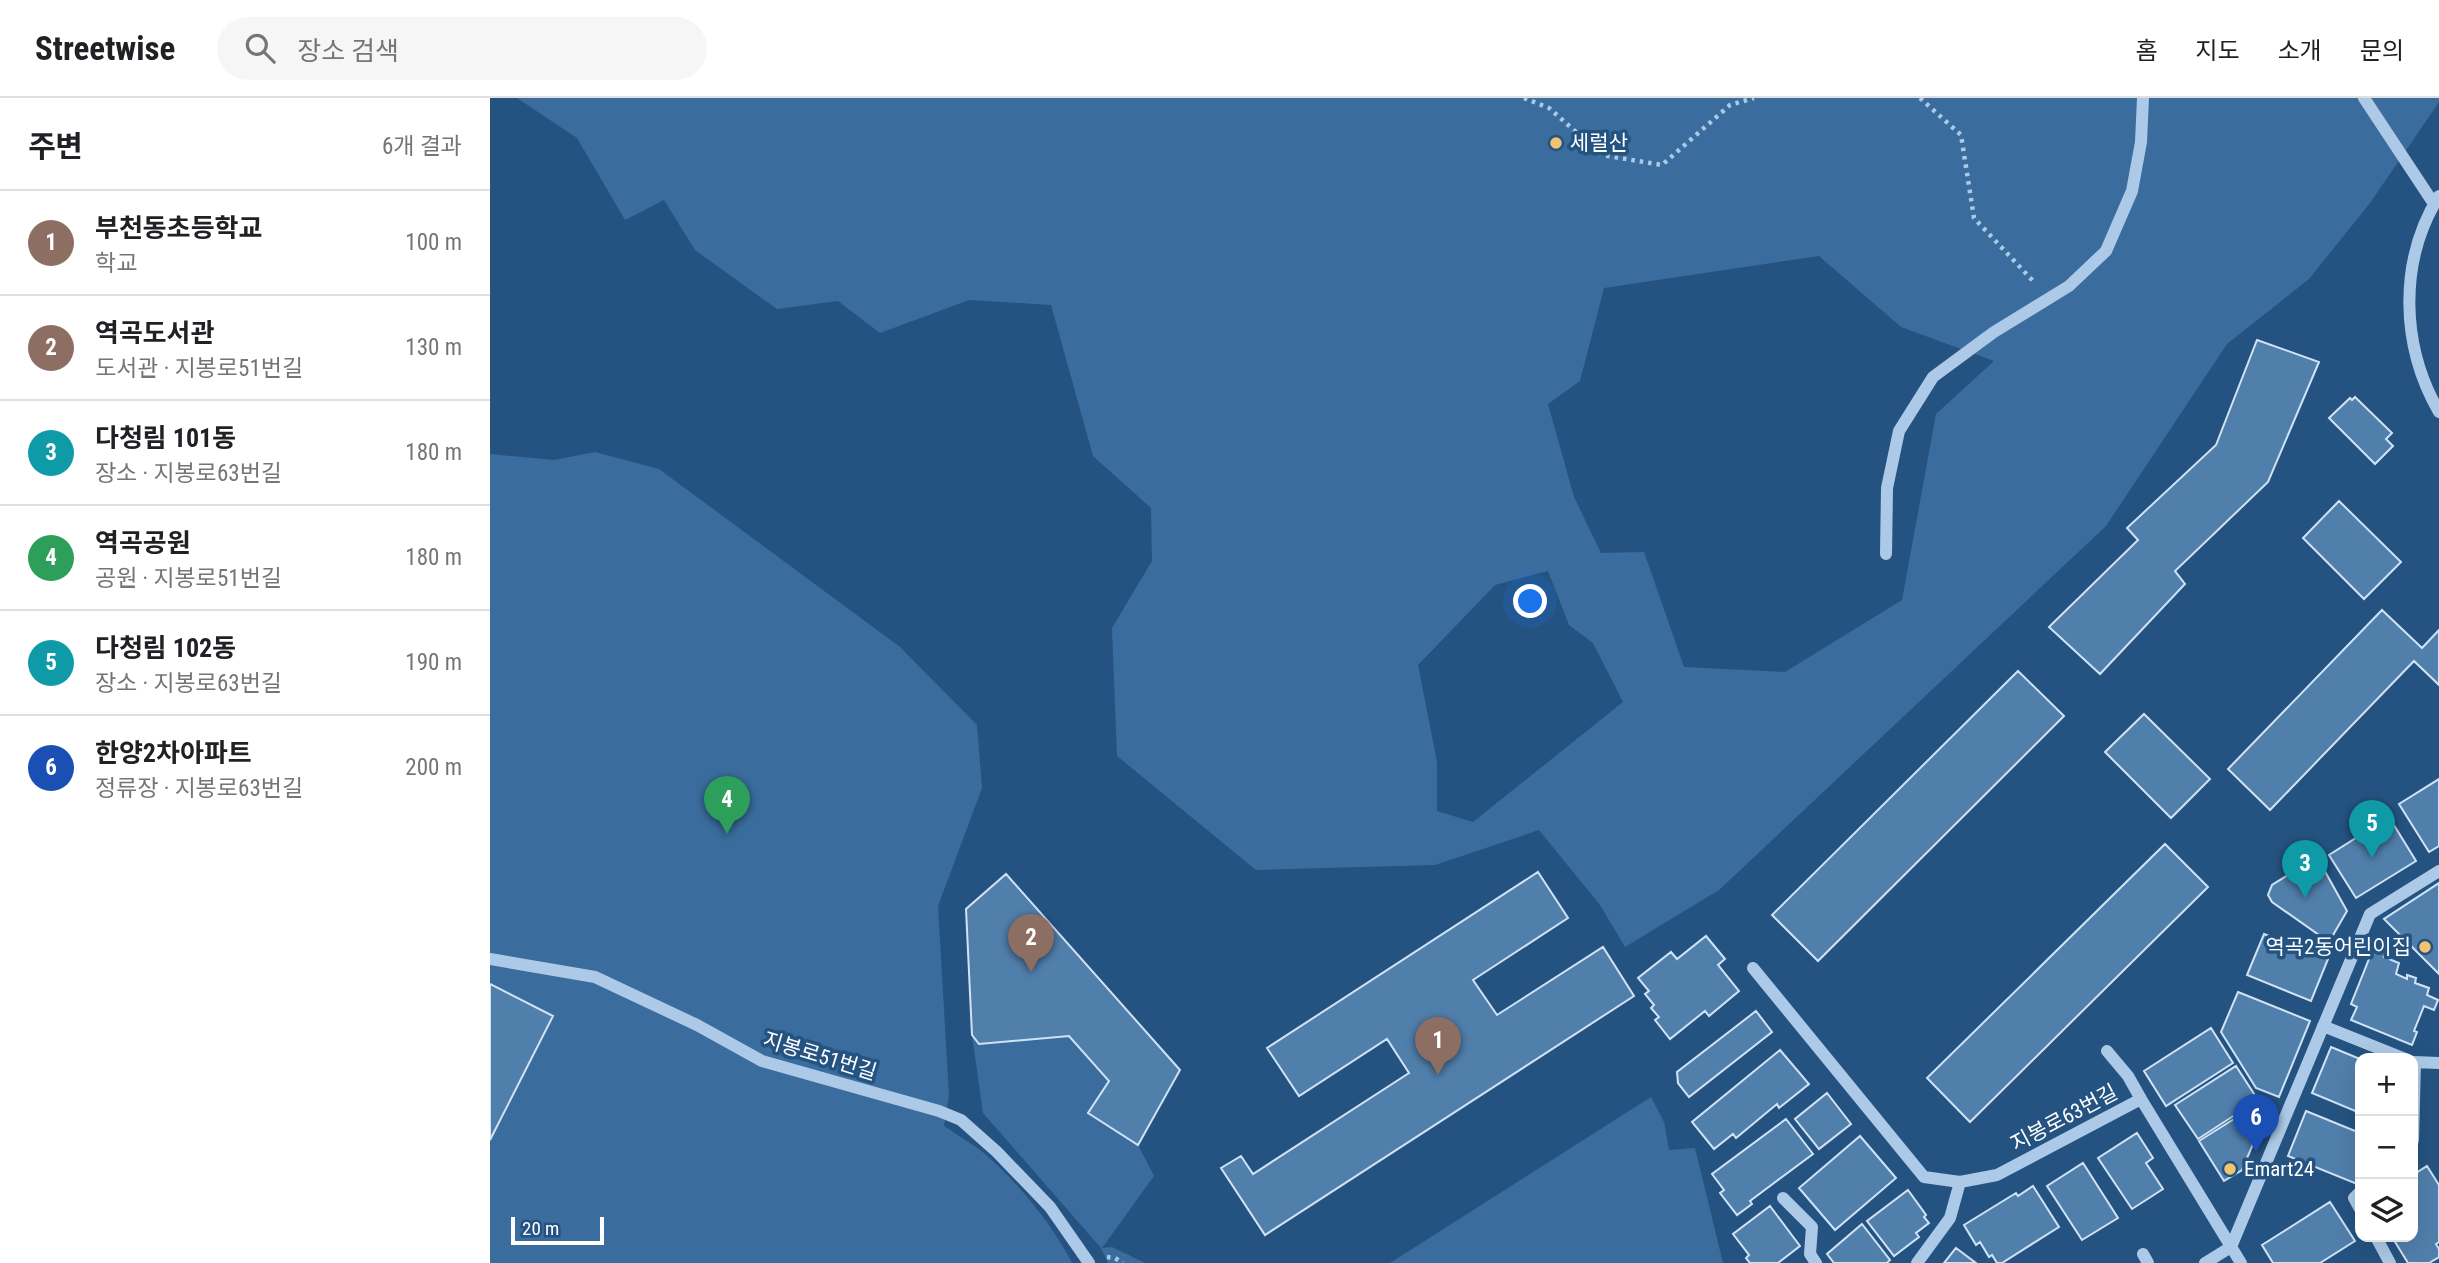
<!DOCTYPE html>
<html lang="ko">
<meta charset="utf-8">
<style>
:root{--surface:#fff;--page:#f6f6f6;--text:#202124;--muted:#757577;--line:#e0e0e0;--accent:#7e6a47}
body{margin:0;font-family:"Roboto Condensed","Noto Sans KR",sans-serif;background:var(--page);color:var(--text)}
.controls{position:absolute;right:21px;bottom:21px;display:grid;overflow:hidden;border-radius:14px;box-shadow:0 7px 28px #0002}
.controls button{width:63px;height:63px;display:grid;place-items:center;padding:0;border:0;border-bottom:2px solid var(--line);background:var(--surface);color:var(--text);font:35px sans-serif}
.scale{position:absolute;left:21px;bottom:18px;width:93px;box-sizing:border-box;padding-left:7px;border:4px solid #fff;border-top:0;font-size:19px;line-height:24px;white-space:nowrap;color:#fff;-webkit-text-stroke:5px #255381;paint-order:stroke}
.you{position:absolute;left:1041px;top:504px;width:24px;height:24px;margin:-18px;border:5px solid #fff;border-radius:50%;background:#1a73e8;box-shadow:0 0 0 10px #1a73e833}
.badge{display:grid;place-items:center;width:46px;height:46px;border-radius:50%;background:var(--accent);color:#fff;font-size:23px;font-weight:700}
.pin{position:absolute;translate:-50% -58px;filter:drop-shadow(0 2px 4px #0008)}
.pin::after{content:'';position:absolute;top:37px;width:24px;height:21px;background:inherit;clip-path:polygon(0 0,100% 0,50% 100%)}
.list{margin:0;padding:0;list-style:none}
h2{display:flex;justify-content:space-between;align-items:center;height:91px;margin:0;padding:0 28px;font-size:30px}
h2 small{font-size:23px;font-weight:400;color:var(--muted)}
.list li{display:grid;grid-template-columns:46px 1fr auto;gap:21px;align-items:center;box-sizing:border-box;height:105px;padding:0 28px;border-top:2px solid var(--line)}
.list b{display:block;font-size:26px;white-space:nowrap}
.list p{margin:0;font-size:23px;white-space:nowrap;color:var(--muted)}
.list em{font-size:23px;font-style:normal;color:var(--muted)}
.icon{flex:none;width:38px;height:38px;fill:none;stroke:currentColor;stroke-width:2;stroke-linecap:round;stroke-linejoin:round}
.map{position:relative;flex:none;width:1949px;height:1165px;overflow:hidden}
header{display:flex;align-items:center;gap:42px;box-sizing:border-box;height:98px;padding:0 35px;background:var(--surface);border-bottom:2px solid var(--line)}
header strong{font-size:33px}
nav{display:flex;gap:38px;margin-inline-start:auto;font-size:24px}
.search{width:490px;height:63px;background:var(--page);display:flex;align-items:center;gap:18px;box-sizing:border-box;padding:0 24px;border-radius:38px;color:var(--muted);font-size:26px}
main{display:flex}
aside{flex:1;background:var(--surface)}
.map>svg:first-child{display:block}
.green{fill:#3a6d9e;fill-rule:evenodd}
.building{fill:#517fac;stroke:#d0e3f5;stroke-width:2}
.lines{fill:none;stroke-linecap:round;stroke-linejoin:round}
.path{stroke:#accae7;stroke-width:4.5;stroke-dasharray:3.5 5;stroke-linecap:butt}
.minor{stroke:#accae7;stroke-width:12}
.poi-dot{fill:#f0c471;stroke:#255381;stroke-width:2.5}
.labels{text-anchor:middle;stroke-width:7;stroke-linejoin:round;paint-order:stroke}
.poi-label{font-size:21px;fill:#fff;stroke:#255381;text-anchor:start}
.street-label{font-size:21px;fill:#fff;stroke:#255381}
</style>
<header>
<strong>Streetwise</strong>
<div class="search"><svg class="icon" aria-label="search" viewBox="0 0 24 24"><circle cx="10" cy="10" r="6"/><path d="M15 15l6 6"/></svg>장소 검색</div>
<nav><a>홈</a><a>지도</a><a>소개</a><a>문의</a></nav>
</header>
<main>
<aside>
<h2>주변<small>6개 결과</small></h2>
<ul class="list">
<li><span class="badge" style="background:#8d6e63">1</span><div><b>부천동초등학교</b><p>학교</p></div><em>100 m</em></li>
<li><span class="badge" style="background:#8d6e63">2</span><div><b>역곡도서관</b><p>도서관 · 지봉로51번길</p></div><em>130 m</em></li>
<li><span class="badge" style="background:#0f9aa8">3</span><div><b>다청림 101동</b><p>장소 · 지봉로63번길</p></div><em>180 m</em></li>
<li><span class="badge" style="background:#2e9e5b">4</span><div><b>역곡공원</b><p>공원 · 지봉로51번길</p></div><em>180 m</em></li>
<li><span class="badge" style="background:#0f9aa8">5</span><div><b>다청림 102동</b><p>장소 · 지봉로63번길</p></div><em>190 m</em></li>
<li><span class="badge" style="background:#1a4fb4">6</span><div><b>한양2차아파트</b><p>정류장 · 지봉로63번길</p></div><em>200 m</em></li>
</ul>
</aside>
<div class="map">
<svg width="1949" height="1165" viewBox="0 0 1949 1165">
<rect width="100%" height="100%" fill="#255381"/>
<path class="green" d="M27 0H1949V4L1880 105 1819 181 1737 246 1616 428 1229 792 1135 849 1110 807 1049 732 945 767 766 772 627 658 622 530 662 463 661 410 603 358 561 207 479 202 390 235 348 203 287 211 205 152 174 102 135 122 87 40ZM1329 158 1411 229 1504 263 1446 316 1412 502 1295 574 1194 569 1154 454 1111 455 1084 399 1058 306 1090 283 1114 190ZM1058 473 1079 527 1103 545 1133 604 983 724 947 713V664L928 567 1005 487Z
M105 354 169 371 410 549 487 627 492 690 448 808 459 998 454 1028C466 1036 479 1044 490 1052 524 1079 563 1127 582 1165H0V356L64 362Z
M482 937 489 946 579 938 619 983 599 1016 648 1047 664 1078 612 1150 622 1149 655 1165H618L611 1150 493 1015Z
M1161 999 1174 1024 1179 1052 1205 1050 1233 1165H900Z"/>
<path class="building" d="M1767 242 1829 264 1778 384 1685 473 1695 486 1610 576 1559 529 1648 442 1637 430 1726 347Z
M1865 299 1902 335 1896 341 1903 348 1885 366 1839 320 1860 300 1862 302Z
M1849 403 1911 464 1874 501 1813 440Z
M1892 512 1932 550 1949 532V587L1924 563 1780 712 1738 671Z
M1528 573 1574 618 1328 863 1282 817Z
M1654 616 1720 681 1681 720 1615 654Z
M1949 681V748L1939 754 1909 706Z
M1899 719 1926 763 1866 800 1839 757Z
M1675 746 1718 789 1480 1024 1437 980Z
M1827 759 1857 813 1839 844 1782 804 1778 797 1782 787Z
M1048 774 1078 820 983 882 1007 917 1113 849 1144 898 775 1137 731 1070 751 1058 763 1076 919 975 897 941 809 998 777 950Z
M516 776 690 972 648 1047 598 1015 619 983 579 938 489 946 482 937 476 811Z
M1949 785V876L1894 821Z
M1774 836 1838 861 1821 903 1757 877Z
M1216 838 1235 861 1228 867 1249 893 1219 918 1215 913 1180 941 1165 922 1169 919 1161 910 1164 907 1155 896 1159 893 1148 880 1181 854 1187 861Z
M1883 851 1896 855 1894 859 1909 865 1906 876 1917 881V877L1926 880 1925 885 1939 890 1937 897 1948 902 1944 912 1934 908 1924 933 1927 934 1922 947 1861 922 1867 909 1861 906Z
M0 886 63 918 0 1042Z
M1748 894 1820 923 1789 999 1766 990 1731 934Z
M1266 913 1282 934 1199 999 1188 985 1187 974Z
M1721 930 1743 965 1676 1008 1654 973Z
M1841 949 1870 961V1015L1822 995Z
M1290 952 1319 986 1289 1010 1287 1006 1246 1040 1243 1036 1224 1051 1202 1024Z
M1746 968 1768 1002 1708 1041 1685 1007Z
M1337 995 1361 1026 1329 1051 1305 1021Z
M1816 1013 1870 1035V1079L1867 1086 1798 1058Z
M1755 1014 1769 1032 1752 1072 1734 1083 1709 1043Z
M1296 1021 1323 1056 1260 1103 1262 1106 1247 1117 1230 1095 1234 1092 1222 1076Z
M1647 1035 1663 1060 1656 1065 1673 1091 1642 1111 1608 1060Z
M1370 1038 1406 1080 1345 1132 1309 1090Z
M1593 1065 1628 1120 1592 1142 1557 1088Z
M1937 1068 1949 1087V1144L1946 1146 1949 1151V1159L1939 1165H1918L1902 1139H1923V1077Z
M1543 1088 1569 1129 1512 1165H1507L1502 1157 1499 1159 1490 1144 1486 1147 1474 1127 1526 1095 1528 1098Z
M1418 1092 1436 1117 1434 1119 1439 1125 1426 1135 1429 1139 1404 1158 1377 1123Z
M1840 1104 1865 1143 1830 1165H1783L1772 1147Z
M1280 1108 1310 1148 1288 1165H1260L1256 1160 1259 1157 1243 1136Z
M1372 1126 1400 1162 1397 1165H1344L1337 1156Z
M1466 1150 1486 1165H1454Z"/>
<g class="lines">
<path class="path" d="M1034 0 1059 10 1112 57 1172 67 1240 7 1264 0
M1430 0 1471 37 1484 120 1544 184
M617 1159 625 1160 633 1165"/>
<path class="minor" d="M1874 0 1944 106
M1949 98C1908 164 1911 248 1949 314
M1396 456 1397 390 1409 333 1443 279 1504 234 1579 188 1616 153 1642 93 1651 44 1653 0
M0 861 105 879 207 927 272 963 449 1013 471 1022 507 1054 560 1109 599 1165
M1263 870 1434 1079 1470 1084 1507 1077 1651 1001 1751 1165
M1833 928 1913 960
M1617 953 1638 978 1651 1001
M1923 964 1949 965
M1923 1042 1925 965
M1870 1094 1864 1100 1870 1111
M1293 1100 1322 1129 1320 1156 1326 1165
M1886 1139 1900 1165
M1741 1149 1880 816 1949 773
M1653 1156 1658 1165
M1427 1165 1460 1120 1470 1084
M1715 1165 1741 1149"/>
</g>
<g class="poi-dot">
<circle cx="1066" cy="45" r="7"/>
<circle cx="1935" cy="849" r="7"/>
<circle cx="1740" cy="1071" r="7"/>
</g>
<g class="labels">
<g class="poi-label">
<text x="1080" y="52">세럴산</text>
<text x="1921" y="856" text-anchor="end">역곡2동어린이집</text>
<text x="1754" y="1078">Emart24</text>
</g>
<g class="street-label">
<text transform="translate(330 958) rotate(17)" y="7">지봉로51번길</text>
<text transform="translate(1574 1020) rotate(-28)" y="7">지봉로63번길</text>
</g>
</g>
</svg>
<div class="controls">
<button>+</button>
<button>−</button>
<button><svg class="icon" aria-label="layers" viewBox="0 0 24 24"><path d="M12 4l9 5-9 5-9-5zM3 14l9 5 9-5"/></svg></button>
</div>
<div class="scale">20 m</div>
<div class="you"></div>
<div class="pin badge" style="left:948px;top:977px;background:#8d6e63">1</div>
<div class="pin badge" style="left:541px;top:874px;background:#8d6e63">2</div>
<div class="pin badge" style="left:1815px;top:800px;background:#0f9aa8">3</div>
<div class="pin badge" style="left:237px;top:736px;background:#2e9e5b">4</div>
<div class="pin badge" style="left:1882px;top:760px;background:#0f9aa8">5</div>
<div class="pin badge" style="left:1766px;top:1054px;background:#1a4fb4">6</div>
</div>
</main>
